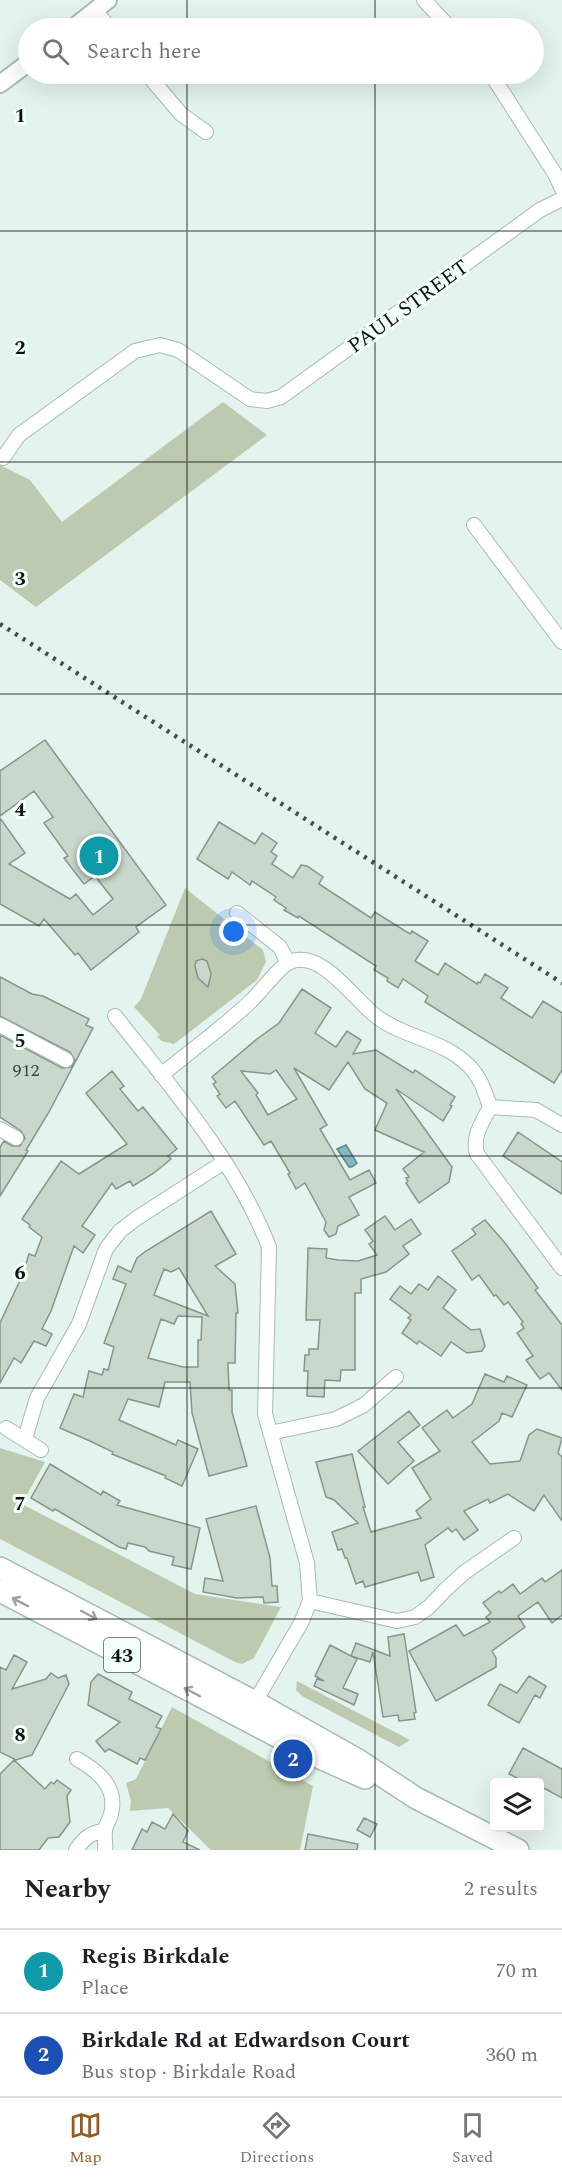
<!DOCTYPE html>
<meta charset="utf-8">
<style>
:root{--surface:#fff;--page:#f2f2f2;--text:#202124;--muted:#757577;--line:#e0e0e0;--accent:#965a1d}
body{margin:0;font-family:Spectral,serif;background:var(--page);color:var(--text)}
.controls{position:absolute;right:18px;bottom:18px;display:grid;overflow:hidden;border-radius:6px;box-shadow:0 6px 24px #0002}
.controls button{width:54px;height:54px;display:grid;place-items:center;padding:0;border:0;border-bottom:2px solid var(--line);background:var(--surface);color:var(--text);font:30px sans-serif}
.you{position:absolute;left:234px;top:932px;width:21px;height:21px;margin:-15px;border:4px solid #fff;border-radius:50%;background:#1a73e8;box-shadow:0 0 0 9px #1a73e833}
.badge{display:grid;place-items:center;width:39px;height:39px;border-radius:50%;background:var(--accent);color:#fff;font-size:20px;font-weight:700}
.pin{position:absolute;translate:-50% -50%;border:3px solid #fff;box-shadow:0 2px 6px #0006}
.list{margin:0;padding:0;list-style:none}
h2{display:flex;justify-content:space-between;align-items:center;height:78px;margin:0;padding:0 24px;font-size:26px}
h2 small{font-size:20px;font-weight:400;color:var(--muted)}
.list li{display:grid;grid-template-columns:39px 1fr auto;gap:18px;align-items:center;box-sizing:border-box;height:84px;padding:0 24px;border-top:2px solid var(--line)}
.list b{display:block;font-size:22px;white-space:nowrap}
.list p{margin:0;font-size:20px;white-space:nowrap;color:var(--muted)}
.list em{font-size:20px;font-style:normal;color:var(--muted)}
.icon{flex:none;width:33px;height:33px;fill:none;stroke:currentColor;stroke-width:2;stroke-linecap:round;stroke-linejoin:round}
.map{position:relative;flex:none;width:562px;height:1850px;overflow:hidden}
.search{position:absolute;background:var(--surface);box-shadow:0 6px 24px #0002;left:18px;right:18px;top:18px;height:66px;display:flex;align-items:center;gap:15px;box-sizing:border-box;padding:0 21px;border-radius:33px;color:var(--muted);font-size:22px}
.sheet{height:246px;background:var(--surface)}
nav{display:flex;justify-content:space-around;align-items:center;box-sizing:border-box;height:84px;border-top:2px solid var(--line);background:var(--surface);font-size:16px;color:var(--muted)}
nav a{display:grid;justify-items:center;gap:3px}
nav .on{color:var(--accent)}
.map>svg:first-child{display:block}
.green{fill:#becab0}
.water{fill:#86b6c3;stroke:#62858e;stroke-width:1.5}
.building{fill:#cad7cc;stroke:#88958a;stroke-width:1.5;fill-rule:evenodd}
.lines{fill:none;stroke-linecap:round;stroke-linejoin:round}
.minor-casing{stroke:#a9bab4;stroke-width:16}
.tertiary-casing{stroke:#a9bab4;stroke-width:20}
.primary-casing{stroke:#a9bab4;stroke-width:24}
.minor{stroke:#fff;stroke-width:14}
.tertiary{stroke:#fff;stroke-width:16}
.primary{stroke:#fff;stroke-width:21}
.rail{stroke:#434c48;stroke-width:4.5;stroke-dasharray:3 6;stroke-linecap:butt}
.oneway{stroke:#9ea1a0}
.grid{fill:none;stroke:#0d1311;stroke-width:1.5;stroke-opacity:0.55}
.labels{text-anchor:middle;stroke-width:6;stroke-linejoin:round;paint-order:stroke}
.number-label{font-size:18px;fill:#3c4440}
.shield{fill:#f4fffb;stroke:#525a57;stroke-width:1.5}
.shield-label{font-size:20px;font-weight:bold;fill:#0d1311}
.street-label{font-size:21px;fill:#0d1311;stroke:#f4fffb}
.grid-label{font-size:20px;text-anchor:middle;font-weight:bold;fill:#0d1311;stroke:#f4fffb;stroke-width:6;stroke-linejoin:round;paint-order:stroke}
</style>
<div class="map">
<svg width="562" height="1850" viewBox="0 0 562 1850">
<rect width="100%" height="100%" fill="#e2f4ed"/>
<path class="green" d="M223 402 267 435 36 607 0 580V465L30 480 62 522Z
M185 888 263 950 266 962 257 980 174 1044 162 1041 157 1037 160 1035 134 1007 141 999Z
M0 1448 45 1462 22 1504 195 1594 281 1607 254 1658 242 1664 235 1662 0 1539Z
M297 1681 410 1740 399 1747 302 1696 296 1690Z
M172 1707 313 1786 300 1850H211L168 1808 130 1811 131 1801 126 1783 136 1779Z"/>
<path class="water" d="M346 1145 357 1163 352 1167H349L337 1149Z"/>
<path class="building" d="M45 740 166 905 136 927 139 932 91 970 78 953 75 955 44 919 39 926 0 904V818L25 853 9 864 70 899 76 894 93 915 113 899 95 876 84 884 64 858 68 856 44 823 53 817 34 791 0 816V771Z
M219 822 255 844 262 833 277 843 271 852 277 856 272 864 293 878 301 865 307 866 323 877 319 884 371 918 375 912 410 934 412 931 428 941 415 961 438 975 445 963 477 984 478 982 480 983 485 974 508 988 501 998 532 1018 543 1001 562 1013V1070L554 1083 425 1002 428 996 403 979 398 988 387 981 388 978 374 970 376 966 299 916 298 918 284 910 286 908 274 900 276 897 252 881 250 885 232 872 228 879 197 859Z
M202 959 207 961 211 974 208 987 198 978 195 966 196 961Z
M0 977 32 994 43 996 89 1019 86 1025 93 1028 49 1112 26 1150 28 1151 0 1196V1147L4 1141 12 1146H20L25 1138 21 1131 0 1117V1035L62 1068 71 1067 75 1060 70 1052 0 1016Z
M302 989 331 1008 315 1033 336 1047 347 1031 361 1040 353 1054 376 1050 413 1073 415 1070 455 1097 450 1105 452 1106 443 1121 396 1089 452 1167 449 1182 419 1203 406 1183 408 1181 406 1178 409 1177 403 1169 424 1152 375 1130 387 1103 365 1089 348 1062 329 1090 294 1068 327 1125 320 1129 350 1180 369 1170 376 1183 349 1197 359 1215 338 1226 336 1234 329 1237 324 1230 326 1222 305 1183 296 1189 288 1174 290 1173 271 1141 264 1145 235 1101 226 1108 217 1096 220 1094 213 1084 216 1082 212 1077 257 1039 279 1023ZM276 1070 297 1099 268 1115 256 1095 258 1093 241 1071 270 1074Z
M112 1071 124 1086 120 1089 138 1111 143 1107 177 1149 168 1156 171 1159 154 1173 133 1186 130 1181 116 1189 112 1183 82 1226 95 1235 83 1253 74 1246 51 1311 42 1329 52 1334 46 1346 34 1341 21 1363 14 1358 0 1383V1323L22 1276 29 1254 35 1256 42 1237 29 1227 30 1225 22 1219 61 1161 79 1174 127 1144 86 1093Z
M518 1132 562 1162V1194L503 1156Z
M211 1211 236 1254 215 1266 235 1284 238 1313H236L235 1363H228L229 1390H232V1412L247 1466 209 1476 192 1413 190 1382H165L159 1407 128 1399 119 1420 176 1445 178 1440 198 1449 182 1486 165 1478 166 1476 112 1454 113 1452 90 1441 60 1428 74 1394 83 1397 89 1371 102 1375 104 1369 108 1370 114 1347 104 1343 126 1284 113 1279 118 1266 131 1272 137 1258 146 1251ZM179 1268 208 1316 154 1295 164 1269 171 1272ZM178 1316 202 1317 201 1340H198V1367H183L148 1358 161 1319 174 1324Z
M385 1216 395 1230 411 1219 421 1234 403 1246 409 1254 386 1272 361 1279V1293H355V1370H341L340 1381 325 1380 324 1397 307 1396 308 1371H304L305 1355H309V1349H318L320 1320H306L308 1248 327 1249 326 1258 338 1260 358 1261 377 1255 369 1244 373 1241 365 1230Z
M485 1220 505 1243 538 1288 535 1290 562 1325V1390L549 1373 540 1379 526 1360 533 1356 517 1333 524 1328 521 1324 523 1322 508 1302 504 1305 496 1295 494 1296 479 1275 472 1280 452 1251 476 1234 472 1229Z
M438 1276 456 1290 443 1308 471 1330 480 1329 485 1346 482 1351 467 1353 451 1342 441 1356 419 1341 417 1344 402 1333 411 1320 408 1318 411 1315 390 1299 400 1286 411 1294 419 1284 428 1290Z
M485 1374 504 1382 507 1376 527 1385 512 1417 502 1413 499 1421 472 1442 490 1464 520 1461 529 1435 537 1429 562 1438 558 1453 562 1457V1521L544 1495 534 1511 508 1494 490 1503 488 1499 464 1511 478 1530 464 1540 456 1529 452 1532 448 1528 425 1545 434 1577 421 1581 418 1572 365 1587 363 1581 356 1584 347 1558H345L342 1549 338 1550 332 1532 358 1523 334 1500 326 1497 316 1462 352 1454 365 1507H363L371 1532 421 1518 416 1511 431 1499 412 1468 440 1451 422 1428 447 1410 453 1418 472 1404Z
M409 1411 420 1425 398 1442 414 1461 388 1484 358 1451Z
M50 1464 101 1495 103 1491 120 1501 117 1505 200 1528 191 1569 172 1565 174 1557 149 1551 145 1547 128 1543 126 1549 119 1547 55 1509 53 1511 31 1498Z
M256 1506 270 1558 272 1586H277L278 1602 264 1603 263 1597 237 1598 203 1592 205 1578 223 1581 206 1519Z
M562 1570V1615L552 1623 538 1602 518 1616 525 1627 492 1651 496 1658V1667L436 1701 409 1651 456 1625 464 1636 490 1622 486 1617 491 1613 483 1603 499 1591 501 1593 513 1584 520 1594 542 1578 545 1582Z
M404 1634 416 1712 414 1713 415 1719 399 1721 398 1715 383 1717 373 1652 370 1662 351 1656 356 1643 390 1656 388 1637Z
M330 1645 357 1659 343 1688 358 1694 354 1705 314 1686 317 1679 324 1681 315 1676Z
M14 1655 27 1662 12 1689 46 1679 51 1673 58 1678 66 1675 69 1684 32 1755 16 1760 0 1752V1667L6 1670Z
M98 1674 132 1692 129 1699 162 1716 156 1727 161 1729 145 1760 140 1758 137 1764 109 1749 105 1752 96 1741 120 1722 88 1705 91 1682Z
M529 1676 546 1686 540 1698 535 1695 519 1723 488 1705 500 1684 517 1693Z
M523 1748 562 1769V1798L540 1786V1782H525L509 1774Z
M14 1760 45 1789 51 1782 54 1784 57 1780 71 1790 67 1796 70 1822 59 1837 48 1838 39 1850H0V1774Z
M173 1814 188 1831 183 1842 200 1850H132L142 1829 147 1832 152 1822 165 1829Z
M364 1818 377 1824 370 1837 357 1830Z
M308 1834 358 1844 357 1850H305Z"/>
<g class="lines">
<g class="minor-casing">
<path id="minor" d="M424 0 450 28
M95 11 110 28
M147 74 181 114 206 132
M491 74 555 174 562 189
M3 458 19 435 135 351 160 345 178 350 250 399 267 401 281 397 540 210 562 199
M474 525 562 642
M237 913 280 947 288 963
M115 1016C171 1087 236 1162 269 1247L265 1414 307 1563 310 1601 301 1623 252 1707
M0 1025 66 1060
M161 1075C191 1051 222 1028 250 1002 260 993 278 968 288 963 320 946 355 1001 377 1017 405 1038 444 1040 469 1066 481 1078 485 1092 490 1107L536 1110 562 1125
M490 1107C482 1123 472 1136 477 1154L562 1268
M0 1129 16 1138
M6 1428 41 1450
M270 1433 336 1419 364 1405 396 1377
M25 1439 37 1398 79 1324 106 1249 120 1231 137 1218 224 1162
M310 1601 397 1621 415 1617 429 1607 446 1589 465 1572 514 1538
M77 1759C98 1771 118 1787 111 1814 110 1820 105 1825 105 1831 104 1838 106 1844 105 1850
M76 1850C84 1838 90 1833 105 1830"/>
</g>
<g class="tertiary-casing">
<path id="tertiary" d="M73 28 108 0
M0 84 28 63"/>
</g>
<g class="primary-casing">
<path id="primary" d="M0 1568 255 1702 358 1760 416 1798 518 1850
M0 1591 309 1753 365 1778"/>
</g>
<use href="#minor" class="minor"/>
<use href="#tertiary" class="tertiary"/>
<use href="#primary" class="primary"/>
<path class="rail" d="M0 624 562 983"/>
</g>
<defs><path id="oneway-shaft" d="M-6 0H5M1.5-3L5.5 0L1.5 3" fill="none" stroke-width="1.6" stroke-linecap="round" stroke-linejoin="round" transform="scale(1.5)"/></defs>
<g class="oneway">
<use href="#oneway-shaft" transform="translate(20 1602) rotate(-153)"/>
<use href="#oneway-shaft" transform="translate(89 1615) rotate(28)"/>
<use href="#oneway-shaft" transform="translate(192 1692) rotate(-152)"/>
</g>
<path class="grid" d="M187 0V28M375 0V28M187 74V1850M375 74V1850M0 231H562M0 462H562M0 694H562M0 925H562M0 1156H562M0 1388H562M0 1619H562"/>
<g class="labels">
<g class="number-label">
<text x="26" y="1076">912</text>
</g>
<rect class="shield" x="104" y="1638" width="36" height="34" rx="4.5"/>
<g class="shield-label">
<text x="122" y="1662">43</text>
</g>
<g class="street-label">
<text transform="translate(408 306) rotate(-36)" y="7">PAUL STREET</text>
</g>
</g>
<g class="grid-label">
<text x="20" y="122">1</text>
<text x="20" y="354">2</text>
<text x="20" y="585">3</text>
<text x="20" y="816">4</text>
<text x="20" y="1047">5</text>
<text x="20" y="1279">6</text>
<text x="20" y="1510">7</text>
<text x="20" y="1741">8</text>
</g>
</svg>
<div class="controls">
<button><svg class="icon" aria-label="layers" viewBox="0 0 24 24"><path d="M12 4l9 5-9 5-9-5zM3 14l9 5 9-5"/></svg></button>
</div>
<div class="you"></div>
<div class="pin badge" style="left:99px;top:856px;background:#0f9aa8">1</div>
<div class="pin badge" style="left:293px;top:1759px;background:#1a4fb4">2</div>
<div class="search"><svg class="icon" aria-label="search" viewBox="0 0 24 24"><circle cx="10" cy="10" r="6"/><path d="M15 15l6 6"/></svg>Search here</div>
</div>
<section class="sheet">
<h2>Nearby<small>2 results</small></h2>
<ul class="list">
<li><span class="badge" style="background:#0f9aa8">1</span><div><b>Regis Birkdale</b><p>Place</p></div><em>70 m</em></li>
<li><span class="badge" style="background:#1a4fb4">2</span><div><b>Birkdale Rd at Edwardson Court</b><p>Bus stop · Birkdale Road</p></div><em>360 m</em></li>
</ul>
</section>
<nav>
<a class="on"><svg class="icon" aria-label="map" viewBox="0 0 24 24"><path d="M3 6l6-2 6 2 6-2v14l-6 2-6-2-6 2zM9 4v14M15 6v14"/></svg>Map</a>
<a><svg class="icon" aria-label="directions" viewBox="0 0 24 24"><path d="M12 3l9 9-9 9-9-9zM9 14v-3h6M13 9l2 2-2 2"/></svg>Directions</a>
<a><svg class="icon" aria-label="saved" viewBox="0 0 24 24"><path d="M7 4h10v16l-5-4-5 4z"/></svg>Saved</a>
</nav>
